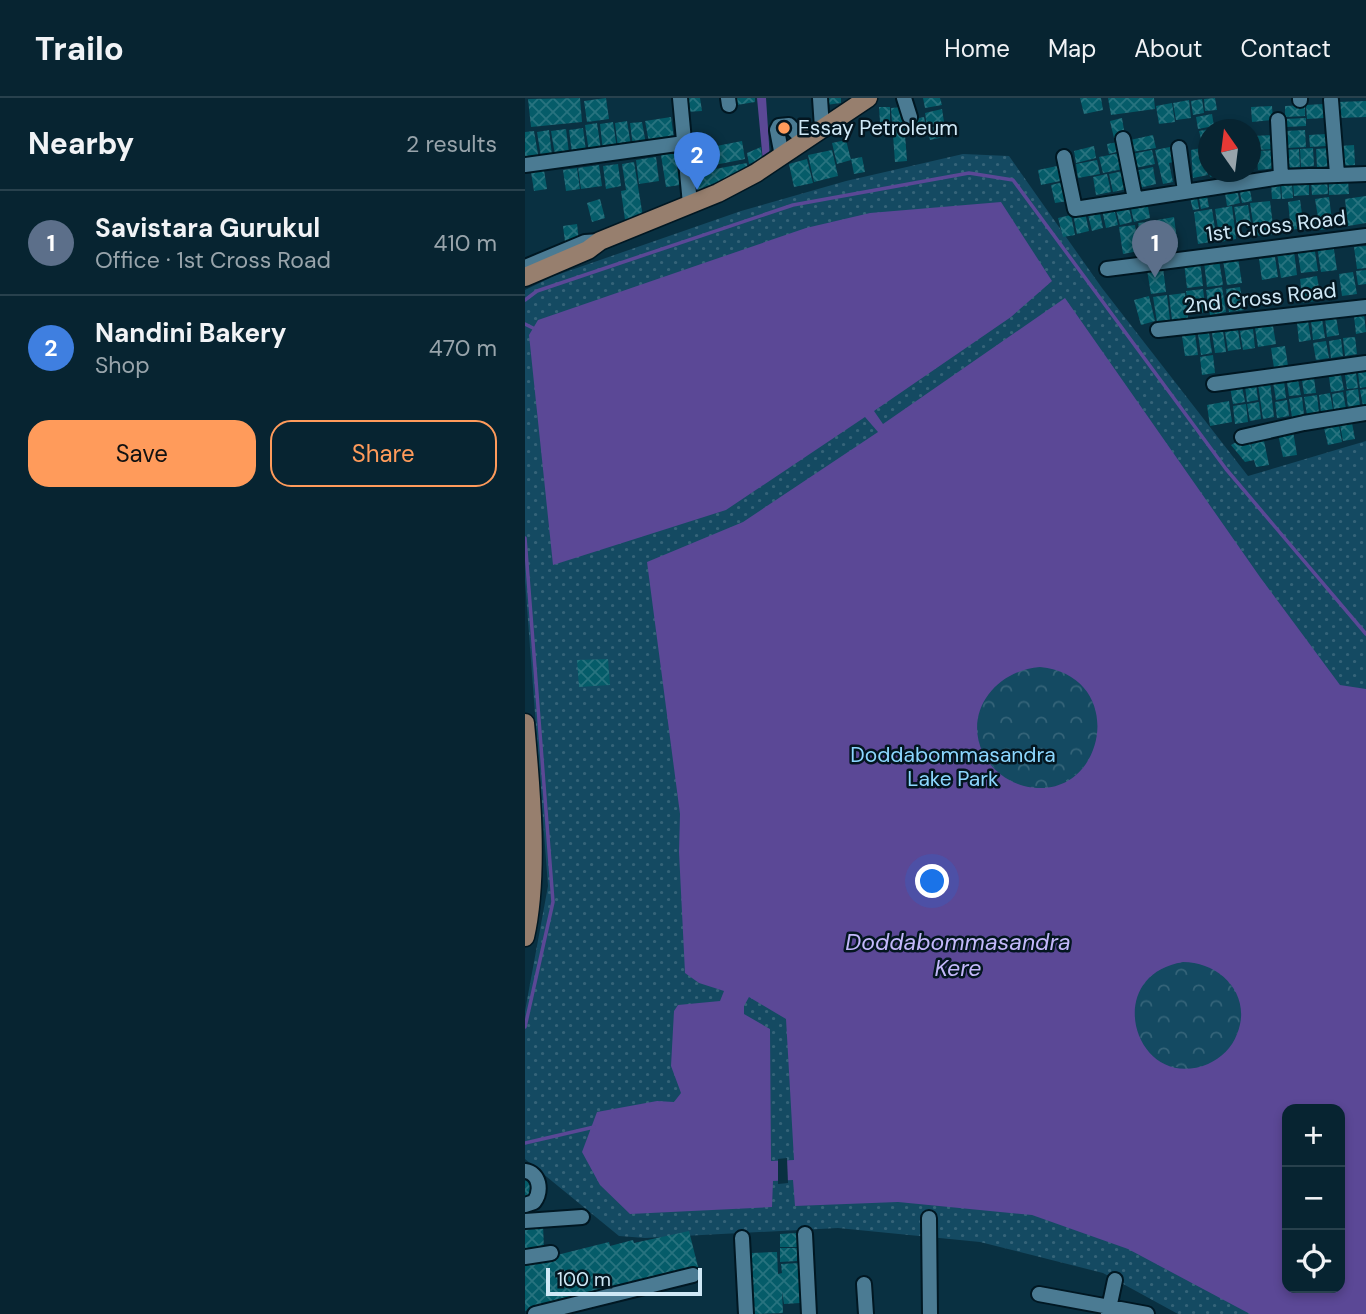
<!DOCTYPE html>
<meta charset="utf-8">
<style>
:root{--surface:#072431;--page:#15303d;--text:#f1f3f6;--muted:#98a4ab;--line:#28414d;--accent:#ff9b5b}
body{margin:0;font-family:"DM Sans",sans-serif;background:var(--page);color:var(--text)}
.controls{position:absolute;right:21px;bottom:21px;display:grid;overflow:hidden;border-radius:14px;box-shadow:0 4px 10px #0003}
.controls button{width:63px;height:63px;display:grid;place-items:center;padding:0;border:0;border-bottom:2px solid var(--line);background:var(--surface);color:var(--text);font:35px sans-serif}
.compass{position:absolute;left:673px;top:21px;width:63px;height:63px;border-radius:50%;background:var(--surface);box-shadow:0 4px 10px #0003;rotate:346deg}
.scale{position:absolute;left:21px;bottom:18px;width:156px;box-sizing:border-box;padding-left:7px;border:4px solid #cfe8f6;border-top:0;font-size:19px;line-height:24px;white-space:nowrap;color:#cfe8f6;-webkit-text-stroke:5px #041620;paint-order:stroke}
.you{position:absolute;left:408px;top:784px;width:24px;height:24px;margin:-18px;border:5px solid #fff;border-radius:50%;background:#1a73e8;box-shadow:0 0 0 10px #1a73e833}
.badge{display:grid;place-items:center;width:46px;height:46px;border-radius:50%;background:var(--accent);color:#fff;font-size:23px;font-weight:700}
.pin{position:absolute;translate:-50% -58px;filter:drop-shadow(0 2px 4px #0008)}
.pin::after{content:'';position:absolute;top:37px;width:24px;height:21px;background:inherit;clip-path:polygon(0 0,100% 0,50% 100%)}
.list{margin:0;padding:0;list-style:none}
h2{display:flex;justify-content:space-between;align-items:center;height:91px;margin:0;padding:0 28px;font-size:30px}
h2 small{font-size:23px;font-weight:400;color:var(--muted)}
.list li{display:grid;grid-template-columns:46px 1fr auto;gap:21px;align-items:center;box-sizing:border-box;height:105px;padding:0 28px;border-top:2px solid var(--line)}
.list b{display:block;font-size:26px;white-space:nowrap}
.list p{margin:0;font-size:23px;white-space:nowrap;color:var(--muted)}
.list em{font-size:23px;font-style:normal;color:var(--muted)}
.actions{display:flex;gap:14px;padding:21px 28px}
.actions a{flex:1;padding:16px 0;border:2px solid var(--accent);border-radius:21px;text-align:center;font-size:24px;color:var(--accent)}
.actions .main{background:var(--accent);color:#111}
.icon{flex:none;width:38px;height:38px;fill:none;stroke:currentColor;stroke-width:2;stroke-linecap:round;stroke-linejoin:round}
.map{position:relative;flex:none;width:841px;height:1216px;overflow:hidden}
header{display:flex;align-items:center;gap:42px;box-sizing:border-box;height:98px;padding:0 35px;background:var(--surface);border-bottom:2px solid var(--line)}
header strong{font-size:33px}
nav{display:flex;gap:38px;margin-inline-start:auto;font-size:24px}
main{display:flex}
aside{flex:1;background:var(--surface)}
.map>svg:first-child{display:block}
.grass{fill:url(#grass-dots);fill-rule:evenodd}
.forest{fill:url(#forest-crowns)}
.water{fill:#5b4896;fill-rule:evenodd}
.pier{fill:#093041}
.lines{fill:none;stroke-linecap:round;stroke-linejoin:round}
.stream{stroke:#5b4896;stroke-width:3.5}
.building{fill:url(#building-cross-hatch)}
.minor-casing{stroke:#001722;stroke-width:18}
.major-casing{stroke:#001722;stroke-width:21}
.minor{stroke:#4b7b93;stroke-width:14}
.major{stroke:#977f6e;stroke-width:18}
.poi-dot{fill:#ff9b5b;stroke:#041620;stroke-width:2.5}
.labels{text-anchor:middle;stroke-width:5;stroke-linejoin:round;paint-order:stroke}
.poi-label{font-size:21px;fill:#cfe8f6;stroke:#041620;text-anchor:start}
.street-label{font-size:21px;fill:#cfe8f6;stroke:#041620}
.park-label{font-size:21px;fill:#8cd7fe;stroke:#041620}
.water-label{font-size:23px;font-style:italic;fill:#c3b8fa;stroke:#041620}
</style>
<header>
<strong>Trailo</strong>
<nav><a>Home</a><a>Map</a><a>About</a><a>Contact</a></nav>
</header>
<main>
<aside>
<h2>Nearby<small>2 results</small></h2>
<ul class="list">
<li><span class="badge" style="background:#5c6f8a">1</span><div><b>Savistara Gurukul</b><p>Office · 1st Cross Road</p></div><em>410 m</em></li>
<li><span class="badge" style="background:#3f7fe0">2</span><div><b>Nandini Bakery</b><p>Shop</p></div><em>470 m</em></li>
</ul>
<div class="actions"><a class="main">Save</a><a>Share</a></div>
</aside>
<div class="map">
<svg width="841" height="1216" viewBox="0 0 841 1216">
<defs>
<pattern id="grass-dots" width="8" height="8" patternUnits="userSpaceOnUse" patternTransform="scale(1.75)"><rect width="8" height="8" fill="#144a62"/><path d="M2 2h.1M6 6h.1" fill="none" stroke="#356479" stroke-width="1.8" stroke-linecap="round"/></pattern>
<pattern id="forest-crowns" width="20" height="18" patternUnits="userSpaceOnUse" patternTransform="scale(1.75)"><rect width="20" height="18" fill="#144a62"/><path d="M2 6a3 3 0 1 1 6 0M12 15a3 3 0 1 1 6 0" fill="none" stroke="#356479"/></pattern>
<pattern id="building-cross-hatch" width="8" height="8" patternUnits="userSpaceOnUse" patternTransform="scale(1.75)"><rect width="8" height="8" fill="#055c69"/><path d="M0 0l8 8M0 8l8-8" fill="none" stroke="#28737f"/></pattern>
</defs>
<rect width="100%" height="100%" fill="#093041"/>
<path class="grass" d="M438 56 484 58 577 190 723 378 841 343V1216H653L578 1175 455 1144 313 1130 120 1140 94 1138 0 1061V913L23 788 0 483V192L29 178 216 113 321 83ZM762 1011H815V1190H762Z"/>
<path class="forest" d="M453 629a60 60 0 1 1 120 0a60 60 0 1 1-120 0Z
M609 917a53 53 0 1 1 106 0a53 53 0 1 1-106 0Z"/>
<path class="water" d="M232 0H241L245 61 238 64Z
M476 104 527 183 486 219 349 313 358 326 540 200 735 479 815 587 841 591V1216H725L603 1151 507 1117 373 1104 270 1108 268 1082 248 1083 247 1109 105 1116 75 1087 57 1054 72 1014 132 1003 149 1004 156 995 146 968 149 913 153 907 195 903 199 893 174 885 160 875 154 754 155 716 122 464 218 424 353 334 340 319 201 412 28 467 4 237 13 222 281 130 345 115ZM515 569C606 578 580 708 499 688 481 683 466 671 458 655 438 613 472 572 515 569ZM658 864C695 864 728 897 712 936 707 950 696 960 683 966 611 996 574 878 658 864ZM224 899 261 921 269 1062 246 1063 245 931 219 916V908ZM762 1011H815V1190H762Z"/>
<path class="pier" d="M262 1060 263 1085 253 1086V1061Z"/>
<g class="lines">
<path class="stream" d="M0 202 12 193 268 107 444 75 488 82 701 371 841 536
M0 226 8 230
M0 440 28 804 0 929
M0 1045 69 1029"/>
</g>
<path class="building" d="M55 0 57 24 6 29 3 1Z
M81 0 84 21 62 24 59 3Z
M159 0H175L177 13 161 14Z
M211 0H230V4L212 7Z
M299 0H316V5L301 7Z
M398 0H415L417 7 400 10Z
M555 0H576L578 12 559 16Z
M583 0H629L630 11 586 17Z
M690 0 692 12 680 13 679 1Z
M677 1 679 15 668 17 666 3Z
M664 2 666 20 651 22 648 5Z
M841 3V19L813 20 812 4Z
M647 5 650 24 634 26 631 8Z
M799 6V20L782 21 781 7Z
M780 7V18L760 19V8Z
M747 8 748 22 727 24 726 9Z
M354 9H365V24H355Z
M378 9 382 63 370 64 366 10Z
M417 11 419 24 402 28 400 15Z
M687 16 689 28 673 31 671 19Z
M146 19 149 41 124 44 120 23Z
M399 19 401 30 386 33 384 22Z
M597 20 600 38 589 40 585 23Z
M781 20V28L761 29 760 21Z
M102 23 106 48 93 50 90 25Z
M88 24 92 51 78 53 75 26Z
M117 24 121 46 108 48 105 25Z
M72 25 76 52 64 54 60 27Z
M417 27 419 39 405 42 402 30Z
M58 30 61 53 47 55 44 32Z
M41 31 44 55 30 57 26 33Z
M684 31V40L676 41 674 33Z
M24 32 27 57 16 59 12 34Z
M780 32 781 49 761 50 760 33Z
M9 33 14 62 0 64V34Z
M801 36V48L785 49 784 37Z
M628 37 631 50 607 54 605 42Z
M749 37 750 51 729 52V38Z
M321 42 326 62 312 66 307 45Z
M217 43 220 61 169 71 166 53Z
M726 43H727L730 71 726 72Z
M593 44 595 53 584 56 582 46Z
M829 47 830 67 816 68 815 48Z
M569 48 571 60 551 65 549 53Z
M650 48 653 63 644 65 648 84 638 86 630 52Z
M236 49 237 61 224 66 222 55Z
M681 49 683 60 680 61 683 77 668 80 666 52Z
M788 50 789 68 776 69 775 51Z
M805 50 806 68 792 69 791 51Z
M774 51 775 69 762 70 761 52Z
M307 52 313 78 289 84 283 57Z
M627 52 630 66 610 70 607 56Z
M750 52 751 70 733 72 731 53Z
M150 55 155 87 141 89 136 57Z
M595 55 598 71 578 75 574 59Z
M131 59 134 83 114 86 111 62Z
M337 59 340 74 329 76 326 61Z
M282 61 288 85 269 89 264 66Z
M572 62 575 76 553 80 551 66Z
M109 64 118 119 100 122 96 93 101 92 97 66Z
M222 65 223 74 172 98 169 75Z
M93 66 96 88 81 91 78 68Z
M74 67 77 88 56 91 53 70Z
M537 67 540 82 516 87 513 72Z
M628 69 631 86 614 90 610 73Z
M52 70 55 91 41 93 38 72Z
M19 72 22 91 9 93 6 74Z
M598 73 602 91 588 94 584 76Z
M684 74H700V76L685 79Z
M582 76 586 94 571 97 568 79Z
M802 82 803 96 787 97 786 83Z
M823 82 824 96 804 97V83Z
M767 83 768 100 757 101 756 84Z
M784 83V97L769 98 768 84Z
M539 84 543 103 530 105 526 87Z
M755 85 756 101H747L746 86Z
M711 87 715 105 702 108 699 89Z
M724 87 727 103 717 105 714 89Z
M681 93 684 109 676 111 673 95Z
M671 94 674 111 668 112 664 96Z
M841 98V125L823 128 820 101Z
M804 99 808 130 795 132 790 101Z
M75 101 80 120 67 124 62 105Z
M775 102 779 130 766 132 763 104Z
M622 103 625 120 609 124 605 106Z
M745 103 749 136 730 138 725 105Z
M603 105 607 124 595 127 590 108Z
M723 107 726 126 712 128 709 109Z
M707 108 711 141 695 144 690 111Z
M589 110 593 127 581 130 577 112Z
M574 111 578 130 567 133 562 113Z
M687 111 692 143 673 146 669 114Z
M560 114 564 133 552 136 548 116Z
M546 117 550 137 538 139 533 120Z
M649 119 653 149 636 152 632 122Z
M630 123 633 149 617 151 613 125Z
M52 126 54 143 40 144 38 128Z
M610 127 614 153 598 156 594 129Z
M808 145 812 172 796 174 792 148Z
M789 147 793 173 776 175 772 150Z
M841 148V170L832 171 829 149Z
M769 153 772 177 756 180 752 155Z
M750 159 753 179 737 182 734 161Z
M713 160 717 185 702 187 698 162Z
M694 162 698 187 682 189 679 164Z
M675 163 678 188 662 190 659 165Z
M638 169 641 194 626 196 622 172Z
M841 172V186L833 187 831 173Z
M828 174 832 196 817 198 814 176Z
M792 178 796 202 778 205 775 181Z
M697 189 701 214 685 217 681 192Z
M715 189 719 212 704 214 701 191Z
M678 191 681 214 664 216 661 193Z
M660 195 663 220 647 222 644 197Z
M642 197 645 222 632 224 628 199Z
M624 198 630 223 616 227 609 202Z
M839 216 841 234 831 236 829 218Z
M811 218 814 237 802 239 800 219Z
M797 221 800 240 788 242 786 222Z
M783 223 786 242 774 244 772 225Z
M748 228 751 246 733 249 730 230Z
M728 231 730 250 718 252 715 233Z
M713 232 716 251 703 253 700 234Z
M698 233 701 254 690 255 687 235Z
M684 235 687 255 676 257 673 236Z
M670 236 673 257 660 258 657 238Z
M830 239 832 256 820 258 818 240Z
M816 241 818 258 806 260 804 243Z
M801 243 804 260 791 262 788 245Z
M760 248 763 268 749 270 746 250Z
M688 257 690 275 677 277 675 259Z
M841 274V289L835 290 833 275Z
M831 275 833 290 822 291 820 277Z
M816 277 819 292 806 294 804 279Z
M789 280 791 295 779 296 777 282Z
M773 282 776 297 764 298 762 284Z
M759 283 761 300 751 302 748 284Z
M745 284 749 319 738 321 733 286Z
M731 286 733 302 722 304 720 288Z
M717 288 720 304 708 306 705 289Z
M833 291 835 308 823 310 821 293Z
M841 291V308H838L835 292Z
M818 294 821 311 809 313 807 296Z
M805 295 808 312 796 314 794 297Z
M792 297 794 315 782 317 779 299Z
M777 299 779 317 767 319 764 301Z
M762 302 764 318 752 320 750 304Z
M704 303 707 324 685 328 682 307Z
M734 304 736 321 725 323 722 306Z
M721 306 723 324 710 326 708 308Z
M827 325 830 341 818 343 815 327Z
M814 327 817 344 803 347 799 330Z
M768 333 772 357 758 359 753 336Z
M738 338 744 367 731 369 729 362 720 364 706 347 715 342 724 341 728 355 725 340Z
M83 561 85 587 54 589 52 562Z
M0 1076H7L8 1101H0Z
M18 1124 19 1154 0 1155V1125Z
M164 1133 173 1169 0 1213V1165L84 1144 85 1148 108 1142 109 1145Z
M273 1135V1149H255V1136Z
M255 1150H272V1163L255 1164Z
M252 1154 253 1176 257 1175 256 1166 275 1165V1205L259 1206 257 1193 258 1215 228 1216 227 1155Z"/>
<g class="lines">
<g class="minor-casing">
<path id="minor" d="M155 0 165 106
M203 0 204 7
M295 0 297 30
M379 0 385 19
M775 2V0
M806 2 812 76
M753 22 756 79
M598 41 610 101
M654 50 660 93
M257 58 252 32 254 28 264 27 279 43
M539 59 550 111 756 79 841 76
M0 67 159 45
M0 169 60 144 75 143
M582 171 841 138
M633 232 841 209
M689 286 841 265
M717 339 779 325 841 315
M0 1073C15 1075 17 1093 9 1104L0 1107
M404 1120 405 1216
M0 1123 57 1119
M280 1136 284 1216
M217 1140 221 1216
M0 1159 26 1155
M339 1186 341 1216
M514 1196 622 1216
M583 1215 590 1182
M10 1216 168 1177"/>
</g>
<g class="major-casing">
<path id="major" d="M0 179 63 152 75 143 193 95 231 75 343 0
M0 625C6 689 14 778 0 839"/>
</g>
<use href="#minor" class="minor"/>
<use href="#major" class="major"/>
</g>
<circle class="poi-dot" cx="259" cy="30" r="7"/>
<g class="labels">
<g class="poi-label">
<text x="273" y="37">Essay Petroleum</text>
</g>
<g class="street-label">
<text transform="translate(751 128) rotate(-7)" y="7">1st Cross Road</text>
<text transform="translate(735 200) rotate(-6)" y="7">2nd Cross Road</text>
</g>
<g class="park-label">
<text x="428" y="664">Doddabommasandra<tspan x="428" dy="24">Lake Park</tspan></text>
</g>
<g class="water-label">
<text x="433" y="852">Doddabommasandra<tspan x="433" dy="26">Kere</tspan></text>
</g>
</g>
</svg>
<div class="controls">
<button>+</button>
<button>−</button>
<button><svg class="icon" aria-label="locate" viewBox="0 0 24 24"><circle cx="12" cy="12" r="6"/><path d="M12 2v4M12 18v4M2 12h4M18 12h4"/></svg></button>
</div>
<svg class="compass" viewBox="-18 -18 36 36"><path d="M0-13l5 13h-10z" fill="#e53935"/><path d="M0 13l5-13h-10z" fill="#98a4ab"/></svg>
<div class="scale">100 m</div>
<div class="you"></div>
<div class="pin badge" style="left:630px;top:180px;background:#5c6f8a">1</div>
<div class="pin badge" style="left:172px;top:92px;background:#3f7fe0">2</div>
</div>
</main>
